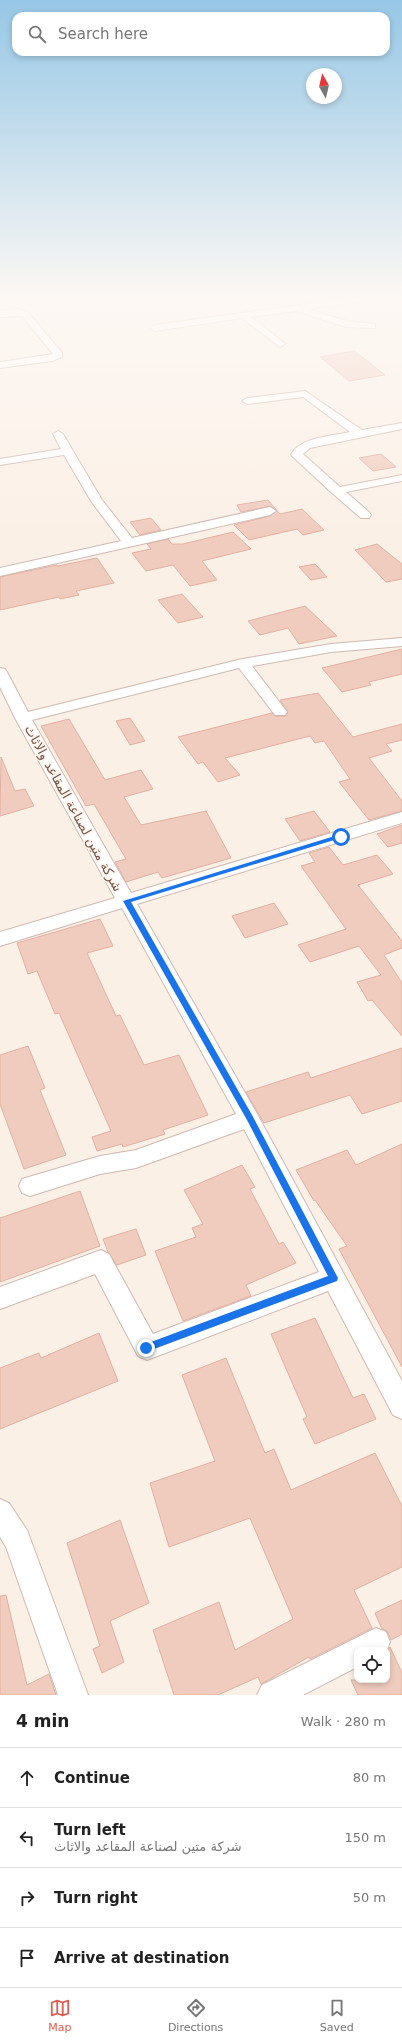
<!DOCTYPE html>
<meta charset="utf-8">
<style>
:root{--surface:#fff;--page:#f6f6f6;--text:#222;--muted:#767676;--line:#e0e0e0;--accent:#e05d51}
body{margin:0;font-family:"DejaVu Sans",Cairo,sans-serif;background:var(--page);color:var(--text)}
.controls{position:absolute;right:12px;bottom:12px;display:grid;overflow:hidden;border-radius:8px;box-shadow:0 2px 6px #0003}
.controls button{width:36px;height:36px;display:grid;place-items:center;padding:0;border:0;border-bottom:1px solid var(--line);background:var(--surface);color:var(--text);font:20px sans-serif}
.compass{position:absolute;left:306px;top:68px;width:36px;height:36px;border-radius:50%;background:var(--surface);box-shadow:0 2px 6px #0003;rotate:352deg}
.stop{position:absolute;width:12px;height:12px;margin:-9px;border:3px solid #1a73e8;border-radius:50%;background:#fff}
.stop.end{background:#1a73e8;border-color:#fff;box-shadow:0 1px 4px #0008}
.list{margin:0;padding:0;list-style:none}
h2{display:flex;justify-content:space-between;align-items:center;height:52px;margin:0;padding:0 16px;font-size:17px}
h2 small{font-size:13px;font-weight:400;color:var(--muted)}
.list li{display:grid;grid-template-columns:26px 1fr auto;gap:12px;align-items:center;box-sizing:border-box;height:60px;padding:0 16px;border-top:1px solid var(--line)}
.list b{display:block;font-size:15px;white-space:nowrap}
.list p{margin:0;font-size:13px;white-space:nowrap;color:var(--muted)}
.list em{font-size:13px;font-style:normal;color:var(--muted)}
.icon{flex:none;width:22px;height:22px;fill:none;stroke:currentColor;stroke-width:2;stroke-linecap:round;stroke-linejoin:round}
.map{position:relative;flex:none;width:402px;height:1695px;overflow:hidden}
.search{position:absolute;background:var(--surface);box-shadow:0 2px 6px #0003;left:12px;right:12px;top:12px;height:44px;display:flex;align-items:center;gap:10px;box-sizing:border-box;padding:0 14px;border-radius:12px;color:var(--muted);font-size:15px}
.sheet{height:292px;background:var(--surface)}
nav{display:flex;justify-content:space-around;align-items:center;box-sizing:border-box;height:56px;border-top:1px solid var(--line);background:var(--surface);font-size:11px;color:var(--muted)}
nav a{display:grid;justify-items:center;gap:2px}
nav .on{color:var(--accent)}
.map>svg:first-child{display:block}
.building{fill:#f0ccbf;stroke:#e2b0a0}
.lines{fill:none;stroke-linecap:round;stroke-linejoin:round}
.minor-casing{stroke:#cfb9b0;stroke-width:2}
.minor{fill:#fff;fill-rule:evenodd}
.route{fill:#1a73e8}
.labels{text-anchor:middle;stroke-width:3;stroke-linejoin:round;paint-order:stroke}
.street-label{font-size:13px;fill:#74554c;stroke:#fef5ec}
</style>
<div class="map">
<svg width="402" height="1695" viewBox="0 0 402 1695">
<rect width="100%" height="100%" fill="#fbf0e6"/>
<path class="building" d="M354 351 385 375 349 381 320 357Z
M381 454 396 467 373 471 359 458Z
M268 500 280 514 302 509 324 530 303 535 297 529 249 540 234 525 270 516 277 511 270 506 241 512 237 505Z
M151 518 161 530 140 535 130 522Z
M233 532 251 549 202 561 217 580 190 586 173 565 146 571 132 553 151 549 147 544 168 539 172 544H183Z
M377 544 402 564V579L386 582 355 550Z
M97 558 114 583 76 591 79 595 60 599 59 597 0 610V577L57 565 58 566Z
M315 564 327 577 311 580 299 567Z
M182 594 203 617 178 623 158 600Z
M305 606 337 636 299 644 288 628 260 635 248 621Z
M402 649V674L369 682 371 685 342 692 322 668Z
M318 693 353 737 402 724V740L386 744 392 751 369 758 402 801V811L369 820 339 782 350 779 324 741 315 743 310 736 225 758 240 775 218 782 203 762 198 764 178 737 272 713 275 716H285L288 712 280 700Z
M130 718 145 741 130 745 116 721Z
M69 719 105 780 141 770 153 789 124 797 141 825 206 811 231 858 162 878 158 872 126 882 115 862 126 859 94 804 86 806 41 726Z
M1 757 15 791 25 789 34 806 0 816Z
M314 811 330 832 300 841 285 819Z
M402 825V843L388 847 377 834Z
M329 847 343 865 377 855 393 874 358 885 402 941V948L384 955 402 983V1036L372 1000 368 1001 357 982 381 975 359 946 310 962 298 945 346 929 301 866 315 862 309 853Z
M274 903 288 924 245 938 232 916Z
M100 919 113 946 87 953 116 1016 120 1015 144 1065 179 1055 208 1115 163 1130 165 1134 123 1147 122 1144 97 1151 92 1137 111 1131 59 1013 55 1014 37 971 28 974 17 943Z
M28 1046 45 1088 40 1090 66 1155 24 1169 0 1104V1055Z
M402 1048V1101L362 1114 350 1095 264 1123 246 1092 308 1072 311 1078Z
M402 1144V1367L339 1249 347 1246 315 1200 314 1201 296 1170 347 1150 356 1165Z
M242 1165 255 1187 250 1189 279 1244 283 1242 296 1263 246 1285 251 1296 183 1321 155 1251 196 1237 192 1228 203 1224 184 1190Z
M80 1191 100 1246 0 1282V1218Z
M136 1229 146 1255 117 1265 108 1252 103 1239Z
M315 1318 353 1398 364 1394 376 1419 315 1444 303 1419 307 1417 271 1334Z
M99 1333 118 1381 0 1429V1368L39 1353 41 1358Z
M226 1358 265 1453 274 1449 291 1490 375 1453 402 1506V1567L354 1590 372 1628 310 1659 309 1657 261 1684 258 1677 218 1695H174L153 1630 219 1602 235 1650 293 1619 250 1518 169 1547 150 1483 215 1461 182 1375Z
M120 1520 149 1603 110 1621 124 1662 102 1673 93 1649 100 1646 67 1543Z
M6 1595 27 1685 49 1674 56 1695H0V1596Z
M402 1600V1634L391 1640 387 1631 382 1629 375 1613Z
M390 1647 402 1673V1695H358L351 1680H387V1652Z"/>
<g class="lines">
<g class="minor-casing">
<path id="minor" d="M358 297H378L374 300 308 309 347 321 375 324V328L346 327 296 311 251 317 283 342 285 344 280 347 242 318 155 331 150 328 155 325Z
M17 309 28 312 62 353V357L52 361 0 368V362L53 354 22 316 0 317V311Z
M305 391 362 430 402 423V429L310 448 303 454 340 487 402 475V481L346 492 369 512 371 515 369 518H361L332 493 291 455C299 437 333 436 350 432L303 397 247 404 242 401 247 398Z
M58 431 63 434 102 500 132 538 270 507 276 511 270 515 0 576V568L121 541 91 501 64 455 0 465V459L61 449 53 434Z
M402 638V646L331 652 252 666 287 712 285 715H275L239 668 32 720 131 893 402 812V823L137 904 256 1112 402 1381V1419L393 1415 328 1291 147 1360 138 1356 95 1274 0 1309V1287L101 1250 109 1254 153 1334 319 1272 244 1129 136 1168 100 1174 30 1196 22 1193 19 1186 22 1179 100 1156 136 1150 236 1114 122 908 0 946V932L115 898 15 718 0 687V668L5 669 7 672 28 712 242 659 331 644Z
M0 1499 9 1503 27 1530 88 1695H58L6 1547 0 1537Z
M376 1628 386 1632 390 1642 387 1650H357V1667L303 1695H257L262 1685Z"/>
</g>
<use href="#minor" class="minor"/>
</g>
<linearGradient id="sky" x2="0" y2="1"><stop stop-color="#96c7e6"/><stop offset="0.56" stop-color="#fdf8f4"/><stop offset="1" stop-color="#fdf8f4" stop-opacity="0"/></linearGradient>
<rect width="402" height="534" fill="url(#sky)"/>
<path class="route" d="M338 835 344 837 131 902 252 1115 338 1278 337 1281 146 1352 143 1351V1345L328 1276 247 1120 123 901Z"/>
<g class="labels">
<g class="street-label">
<text transform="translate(74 808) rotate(61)" y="5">شركة متين لصناعة المقاعد والاثاث</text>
</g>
</g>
</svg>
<div class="controls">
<button><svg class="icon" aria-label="locate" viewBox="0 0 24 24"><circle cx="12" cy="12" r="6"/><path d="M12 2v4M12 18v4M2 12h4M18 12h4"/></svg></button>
</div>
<svg class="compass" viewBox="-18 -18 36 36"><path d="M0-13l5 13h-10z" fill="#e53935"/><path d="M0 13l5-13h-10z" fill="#767676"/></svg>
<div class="stop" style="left:341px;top:837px"></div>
<div class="stop end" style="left:146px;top:1348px"></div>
<div class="search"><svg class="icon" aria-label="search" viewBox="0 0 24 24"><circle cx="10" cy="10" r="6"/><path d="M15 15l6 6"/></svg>Search here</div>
</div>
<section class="sheet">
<h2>4 min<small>Walk · 280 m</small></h2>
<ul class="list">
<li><svg class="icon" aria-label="ahead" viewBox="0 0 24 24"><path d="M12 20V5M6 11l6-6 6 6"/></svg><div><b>Continue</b></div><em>80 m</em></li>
<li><svg class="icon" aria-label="left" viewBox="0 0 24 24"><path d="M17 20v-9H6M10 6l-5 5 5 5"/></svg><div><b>Turn left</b><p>شركة متين لصناعة المقاعد والاثاث</p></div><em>150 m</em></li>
<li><svg class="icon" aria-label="right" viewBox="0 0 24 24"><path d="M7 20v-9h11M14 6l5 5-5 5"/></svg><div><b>Turn right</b></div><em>50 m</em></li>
<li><svg class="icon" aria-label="arrive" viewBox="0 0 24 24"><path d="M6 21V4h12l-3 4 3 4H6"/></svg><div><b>Arrive at destination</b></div></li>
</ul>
</section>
<nav>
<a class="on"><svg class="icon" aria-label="map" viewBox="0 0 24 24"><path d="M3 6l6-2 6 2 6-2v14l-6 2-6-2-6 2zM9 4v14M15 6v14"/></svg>Map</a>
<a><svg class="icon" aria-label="directions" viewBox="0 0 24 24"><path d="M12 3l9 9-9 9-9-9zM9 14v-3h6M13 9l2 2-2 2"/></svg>Directions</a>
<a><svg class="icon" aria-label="saved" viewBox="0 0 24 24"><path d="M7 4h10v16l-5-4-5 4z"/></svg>Saved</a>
</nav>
